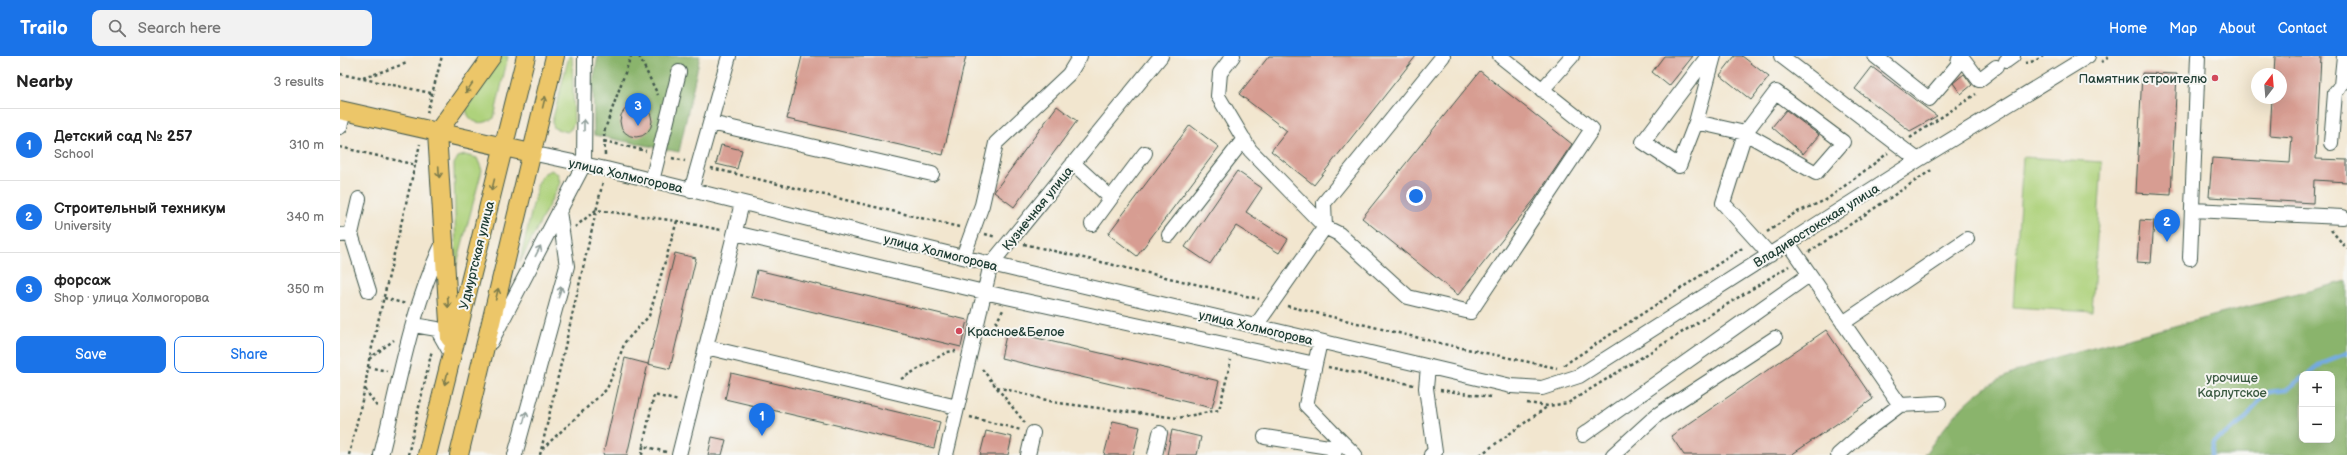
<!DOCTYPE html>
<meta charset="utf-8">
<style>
:root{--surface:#fff;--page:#f2f2f2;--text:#222;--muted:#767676;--line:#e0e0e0;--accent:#1a73e8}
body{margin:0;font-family:"Balsamiq Sans",sans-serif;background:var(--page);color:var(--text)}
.controls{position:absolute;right:12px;bottom:12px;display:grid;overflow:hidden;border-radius:8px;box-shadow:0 4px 16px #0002}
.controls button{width:36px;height:36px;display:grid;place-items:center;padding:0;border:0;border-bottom:1px solid var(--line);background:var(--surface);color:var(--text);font:20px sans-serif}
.compass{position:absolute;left:1911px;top:12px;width:36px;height:36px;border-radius:50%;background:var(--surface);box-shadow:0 4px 16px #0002;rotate:16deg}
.you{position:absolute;left:1076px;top:140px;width:14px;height:14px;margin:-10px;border:3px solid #fff;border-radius:50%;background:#1a73e8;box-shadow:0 0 0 6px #1a73e833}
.badge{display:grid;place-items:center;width:26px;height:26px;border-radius:50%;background:var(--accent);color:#fff;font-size:13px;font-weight:700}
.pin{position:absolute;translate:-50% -33px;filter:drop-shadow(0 1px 2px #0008)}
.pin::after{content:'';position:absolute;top:21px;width:14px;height:12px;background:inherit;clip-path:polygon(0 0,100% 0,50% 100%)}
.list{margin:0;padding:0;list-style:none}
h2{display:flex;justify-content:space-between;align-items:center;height:52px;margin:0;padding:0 16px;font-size:17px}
h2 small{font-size:13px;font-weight:400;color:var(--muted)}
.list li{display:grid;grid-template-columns:26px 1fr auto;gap:12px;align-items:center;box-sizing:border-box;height:72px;padding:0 16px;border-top:1px solid var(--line)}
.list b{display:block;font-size:15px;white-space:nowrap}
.list p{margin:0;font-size:13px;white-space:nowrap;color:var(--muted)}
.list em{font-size:13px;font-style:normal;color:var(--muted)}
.actions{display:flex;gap:8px;padding:12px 16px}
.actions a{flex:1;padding:9px 0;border:1px solid var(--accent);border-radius:8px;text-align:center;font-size:14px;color:var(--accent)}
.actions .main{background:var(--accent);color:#fff}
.icon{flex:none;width:22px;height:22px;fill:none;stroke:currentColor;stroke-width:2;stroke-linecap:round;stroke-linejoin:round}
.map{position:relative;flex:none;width:2007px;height:399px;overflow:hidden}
header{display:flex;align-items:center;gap:24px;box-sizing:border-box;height:56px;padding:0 20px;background:var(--accent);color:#fff}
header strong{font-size:19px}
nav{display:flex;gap:22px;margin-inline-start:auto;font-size:14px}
.search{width:280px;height:36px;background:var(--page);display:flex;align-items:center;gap:10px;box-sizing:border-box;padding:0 14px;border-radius:8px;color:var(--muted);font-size:15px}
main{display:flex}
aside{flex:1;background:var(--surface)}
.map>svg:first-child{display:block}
.green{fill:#aed27c;stroke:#668858}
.forest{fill:#8ab46c;stroke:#547850;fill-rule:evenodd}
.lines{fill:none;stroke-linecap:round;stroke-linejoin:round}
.stream{stroke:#74ace3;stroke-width:4.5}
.building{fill:#d79d92}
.minor-casing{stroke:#3f564b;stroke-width:16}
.major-casing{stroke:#3f564b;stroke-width:20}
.path{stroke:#3f564b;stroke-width:2.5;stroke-dasharray:3 3;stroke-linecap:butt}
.minor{stroke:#fff;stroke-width:14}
.major{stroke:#ecc669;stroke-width:18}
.oneway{stroke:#7b7b4c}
.oneway2{stroke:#8f9e9a}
.poi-dot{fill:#d1495b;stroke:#f6f6f2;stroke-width:1.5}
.labels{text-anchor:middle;stroke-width:4;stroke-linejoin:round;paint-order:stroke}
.poi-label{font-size:13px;fill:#1f3d34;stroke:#f6f6f2;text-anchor:end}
.street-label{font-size:13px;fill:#1f3d34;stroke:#f6f6f2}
.park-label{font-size:13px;fill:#3c5b42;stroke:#f6f6f2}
</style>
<header>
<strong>Trailo</strong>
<div class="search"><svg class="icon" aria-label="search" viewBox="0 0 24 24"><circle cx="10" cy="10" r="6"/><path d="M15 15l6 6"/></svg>Search here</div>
<nav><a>Home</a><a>Map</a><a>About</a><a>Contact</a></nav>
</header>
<main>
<aside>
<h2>Nearby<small>3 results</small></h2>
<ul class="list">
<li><span class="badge">1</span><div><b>Детский сад № 257</b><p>School</p></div><em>310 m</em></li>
<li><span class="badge">2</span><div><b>Строительный техникум</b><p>University</p></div><em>340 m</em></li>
<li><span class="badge">3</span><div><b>форсаж</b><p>Shop · улица Холмогорова</p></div><em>350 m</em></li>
</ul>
<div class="actions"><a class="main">Save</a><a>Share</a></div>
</aside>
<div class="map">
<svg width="2007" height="399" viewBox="0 0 2007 399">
<rect width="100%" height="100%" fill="#f6f6f2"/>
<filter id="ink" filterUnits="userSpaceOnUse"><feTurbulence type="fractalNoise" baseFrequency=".025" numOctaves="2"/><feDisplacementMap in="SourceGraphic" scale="8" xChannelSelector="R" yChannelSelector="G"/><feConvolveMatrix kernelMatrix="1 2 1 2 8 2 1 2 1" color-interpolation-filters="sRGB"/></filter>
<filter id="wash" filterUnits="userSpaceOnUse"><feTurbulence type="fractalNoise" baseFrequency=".012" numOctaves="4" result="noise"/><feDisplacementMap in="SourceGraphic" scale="16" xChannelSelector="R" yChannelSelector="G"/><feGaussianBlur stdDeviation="0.9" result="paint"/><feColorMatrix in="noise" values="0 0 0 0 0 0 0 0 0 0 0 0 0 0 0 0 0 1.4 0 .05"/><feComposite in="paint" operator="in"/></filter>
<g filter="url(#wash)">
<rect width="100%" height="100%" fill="#f2e6cf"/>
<path class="green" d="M160 0H168L154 62C142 70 129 68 126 53Z
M229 0H232L234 67 231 73 227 76 214 72 212 66Z
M125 99 137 102 142 114 116 211 114 108 118 101Z
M1683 101 1762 106 1752 256 1673 251Z
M211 114 218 118 220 127 180 206 198 126 203 118Z"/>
<path class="forest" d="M258 0H360L339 96 254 79 253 26Z
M2007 225V399H1584C1601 377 1618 351 1641 335 1664 318 1692 310 1719 300ZM1962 318H1992V384H1962Z"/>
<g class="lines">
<path class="stream" d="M1968 318 1984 306 2007 297
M1871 399 1874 386 1906 363 1920 343 1929 336 1946 334 1962 322"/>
</g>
<g id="blocks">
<path class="building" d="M462 0H626L603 99 447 63Z
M929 0H1076L974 129 931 95 947 75 899 38Z
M1324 0H1353L1329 30 1312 16Z
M1395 0H1402L1429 21 1411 44 1380 19Z
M1935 0H1981L1976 103 2007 104V126L1974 124 1973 147 1869 141 1872 102 1950 107 1952 81 1930 79 1932 42H1941V18H1934Z
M1532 11 1578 46 1597 60 1570 75 1515 33Z
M1140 15 1232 88 1194 144 1118 239 1022 162Z
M1802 17 1837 18 1831 139 1796 137Z
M1624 18 1632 29 1621 38 1613 27Z
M280 65a16 16 0 1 1 32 0a16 16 0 1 1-32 0Z
M717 50 737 65 674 151 654 136Z
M1446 54 1479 79 1463 98 1432 71Z
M850 69 879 91 797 200 768 178Z
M381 89 402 94 397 113 376 108Z
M897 115 922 132 906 156 948 183 939 197 896 170 870 208 845 191Z
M1800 164 1814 165 1811 207 1797 206Z
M335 197 356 202 330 313 308 308Z
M417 214 627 264 621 291 411 241Z
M1486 274 1533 343 1451 399H1344L1331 380Z
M667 275 879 325 872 352 661 302Z
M285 302 308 308 287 399H263Z
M391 317 600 366 594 392 385 343Z
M773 365 800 371 793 399H764Z
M832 374 861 381 857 399H827Z
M646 375 672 381 668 399H640Z
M372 381 386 384 382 399H368Z"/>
</g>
</g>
<g filter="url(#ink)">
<use href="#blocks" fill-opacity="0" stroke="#3f564b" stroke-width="1"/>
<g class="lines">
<g class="minor-casing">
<path id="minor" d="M893 0 880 17 878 40 910 94 985 171 999 178 1068 241 1130 256 1252 73 1160 0
M1368 0 1303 86 1339 110 1356 66 1374 0
M1441 0 1578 104
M1535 0 1589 43 1617 10 1620 0
M1621 0 1639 24 1656 11
M1666 5 1673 0
M1202 34 1232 0
M1356 66 1405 77 1476 117 1503 86 1436 36 1405 77 1383 147 1430 199
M371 67 592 118
M0 71 4 55
M1991 87 1995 37 2001 29 2004 0
M191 97 266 113 651 208 1171 330 1202 332 1239 320 1578 104 1748 0
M733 107 771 142 805 97
M312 125 339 16
M351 135 389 0
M1852 154 2003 161
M752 168 771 142
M395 177 644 236 975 308 980 286
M11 178 29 235
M0 179 11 178 19 143
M829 179 904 83
M1448 187 1560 349 1524 376 1498 399
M623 201 642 149 656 87 729 18 740 0
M1850 202 1858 0
M1503 267 1627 183
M74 269 97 273 110 296
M915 271 985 171 984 147 1103 0
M151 286 244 108 245 0
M366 291 617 351
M975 308 966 349 998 382 994 399
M1088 311 1086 332 1095 396 1091 399
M1560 349 1599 347
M1243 379 1469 219
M925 381 995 392
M998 382 1015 399
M41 399C59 328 71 253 103 187
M175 399 227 210 219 155
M339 399 402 147
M606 399 651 208 821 0
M688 399 693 377
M815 399 820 377
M1273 399 1317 359 1435 282"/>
</g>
<g class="major-casing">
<path id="major" d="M0 54 191 97
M110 282 97 77 152 0
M87 399 186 0
M119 399 215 0"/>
</g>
<path class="path" d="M299 0 318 39
M1761 6 1771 0
M1685 7 1695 5 1703 0
M0 18 91 37
M23 22 67 7
M87 57 102 0
M1570 82 1636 38
M264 85 306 95
M0 91 76 109
M265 99 264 76 291 0
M332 102 345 105
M371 112 619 171
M235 171 256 154 337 165 381 174
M1991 174 2007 193
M1427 176 1455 157 1486 144 1548 97
M645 178 656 181
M684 188 919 243
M1469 196 1593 113
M44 242 66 248
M947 250 1108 289 1217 312
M650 278 663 254
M29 303 54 284
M1224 309 1404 191
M28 311 47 315
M988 311 1074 329
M642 313 685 367
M561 323 607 296 616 295
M657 331 718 347 838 362 879 354 891 304
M25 333 38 352
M1100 334 1151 341
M1187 347 1208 350 1228 347 1449 210
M630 361 681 374
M202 393 267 333 285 286 309 260 337 165
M326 396 303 390 314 339 339 345
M9 399 25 332 29 304 80 88
M68 399 92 294
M200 399 263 125
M302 399 303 390
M1140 399 1208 350"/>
<use href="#minor" class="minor"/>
<use href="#major" class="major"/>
</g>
<defs><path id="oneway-shaft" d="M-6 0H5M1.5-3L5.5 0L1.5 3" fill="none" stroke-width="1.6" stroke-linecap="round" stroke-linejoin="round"/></defs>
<g class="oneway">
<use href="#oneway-shaft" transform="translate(129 32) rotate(125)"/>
<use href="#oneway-shaft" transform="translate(204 46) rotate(-76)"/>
<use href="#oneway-shaft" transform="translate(99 116) rotate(87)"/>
<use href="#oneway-shaft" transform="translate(153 129) rotate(104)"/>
<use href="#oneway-shaft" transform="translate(157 238) rotate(-77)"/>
<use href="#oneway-shaft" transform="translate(108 246) rotate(86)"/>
<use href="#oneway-shaft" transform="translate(106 323) rotate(104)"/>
</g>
<g class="oneway2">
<use href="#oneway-shaft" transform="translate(244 69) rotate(-90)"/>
<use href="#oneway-shaft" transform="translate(198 195) rotate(-63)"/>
<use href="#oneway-shaft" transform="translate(220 236) rotate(-74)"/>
<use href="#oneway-shaft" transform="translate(185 361) rotate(-75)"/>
</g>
</g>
<g class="poi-dot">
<circle cx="1875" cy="22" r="4"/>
<circle cx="619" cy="275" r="4"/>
</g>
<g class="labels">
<g class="poi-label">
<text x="1867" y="27">Памятник строителю</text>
<text x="627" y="280" text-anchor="start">Красное&amp;Белое</text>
</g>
<g class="street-label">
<text transform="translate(286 119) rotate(13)" y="5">улица Холмогорова</text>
<text transform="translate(697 152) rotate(-51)" y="5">Кузнечная улица</text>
<text transform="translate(1476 169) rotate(-32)" y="5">Владивостокская улица</text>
<text transform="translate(601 196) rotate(14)" y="5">улица Холмогорова</text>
<text transform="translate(136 199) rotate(-76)" y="5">Удмуртская улица</text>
<text transform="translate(916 271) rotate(13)" y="5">улица Холмогорова</text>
</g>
<g class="park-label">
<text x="1892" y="326">урочище<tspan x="1892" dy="15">Карлутское</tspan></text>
</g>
</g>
</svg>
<div class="controls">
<button>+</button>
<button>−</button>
</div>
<svg class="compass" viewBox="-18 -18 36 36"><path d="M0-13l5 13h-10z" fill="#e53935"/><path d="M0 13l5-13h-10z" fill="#767676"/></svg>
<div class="you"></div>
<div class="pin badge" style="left:422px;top:380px">1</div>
<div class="pin badge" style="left:1827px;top:186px">2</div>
<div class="pin badge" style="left:298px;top:70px">3</div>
</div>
</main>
